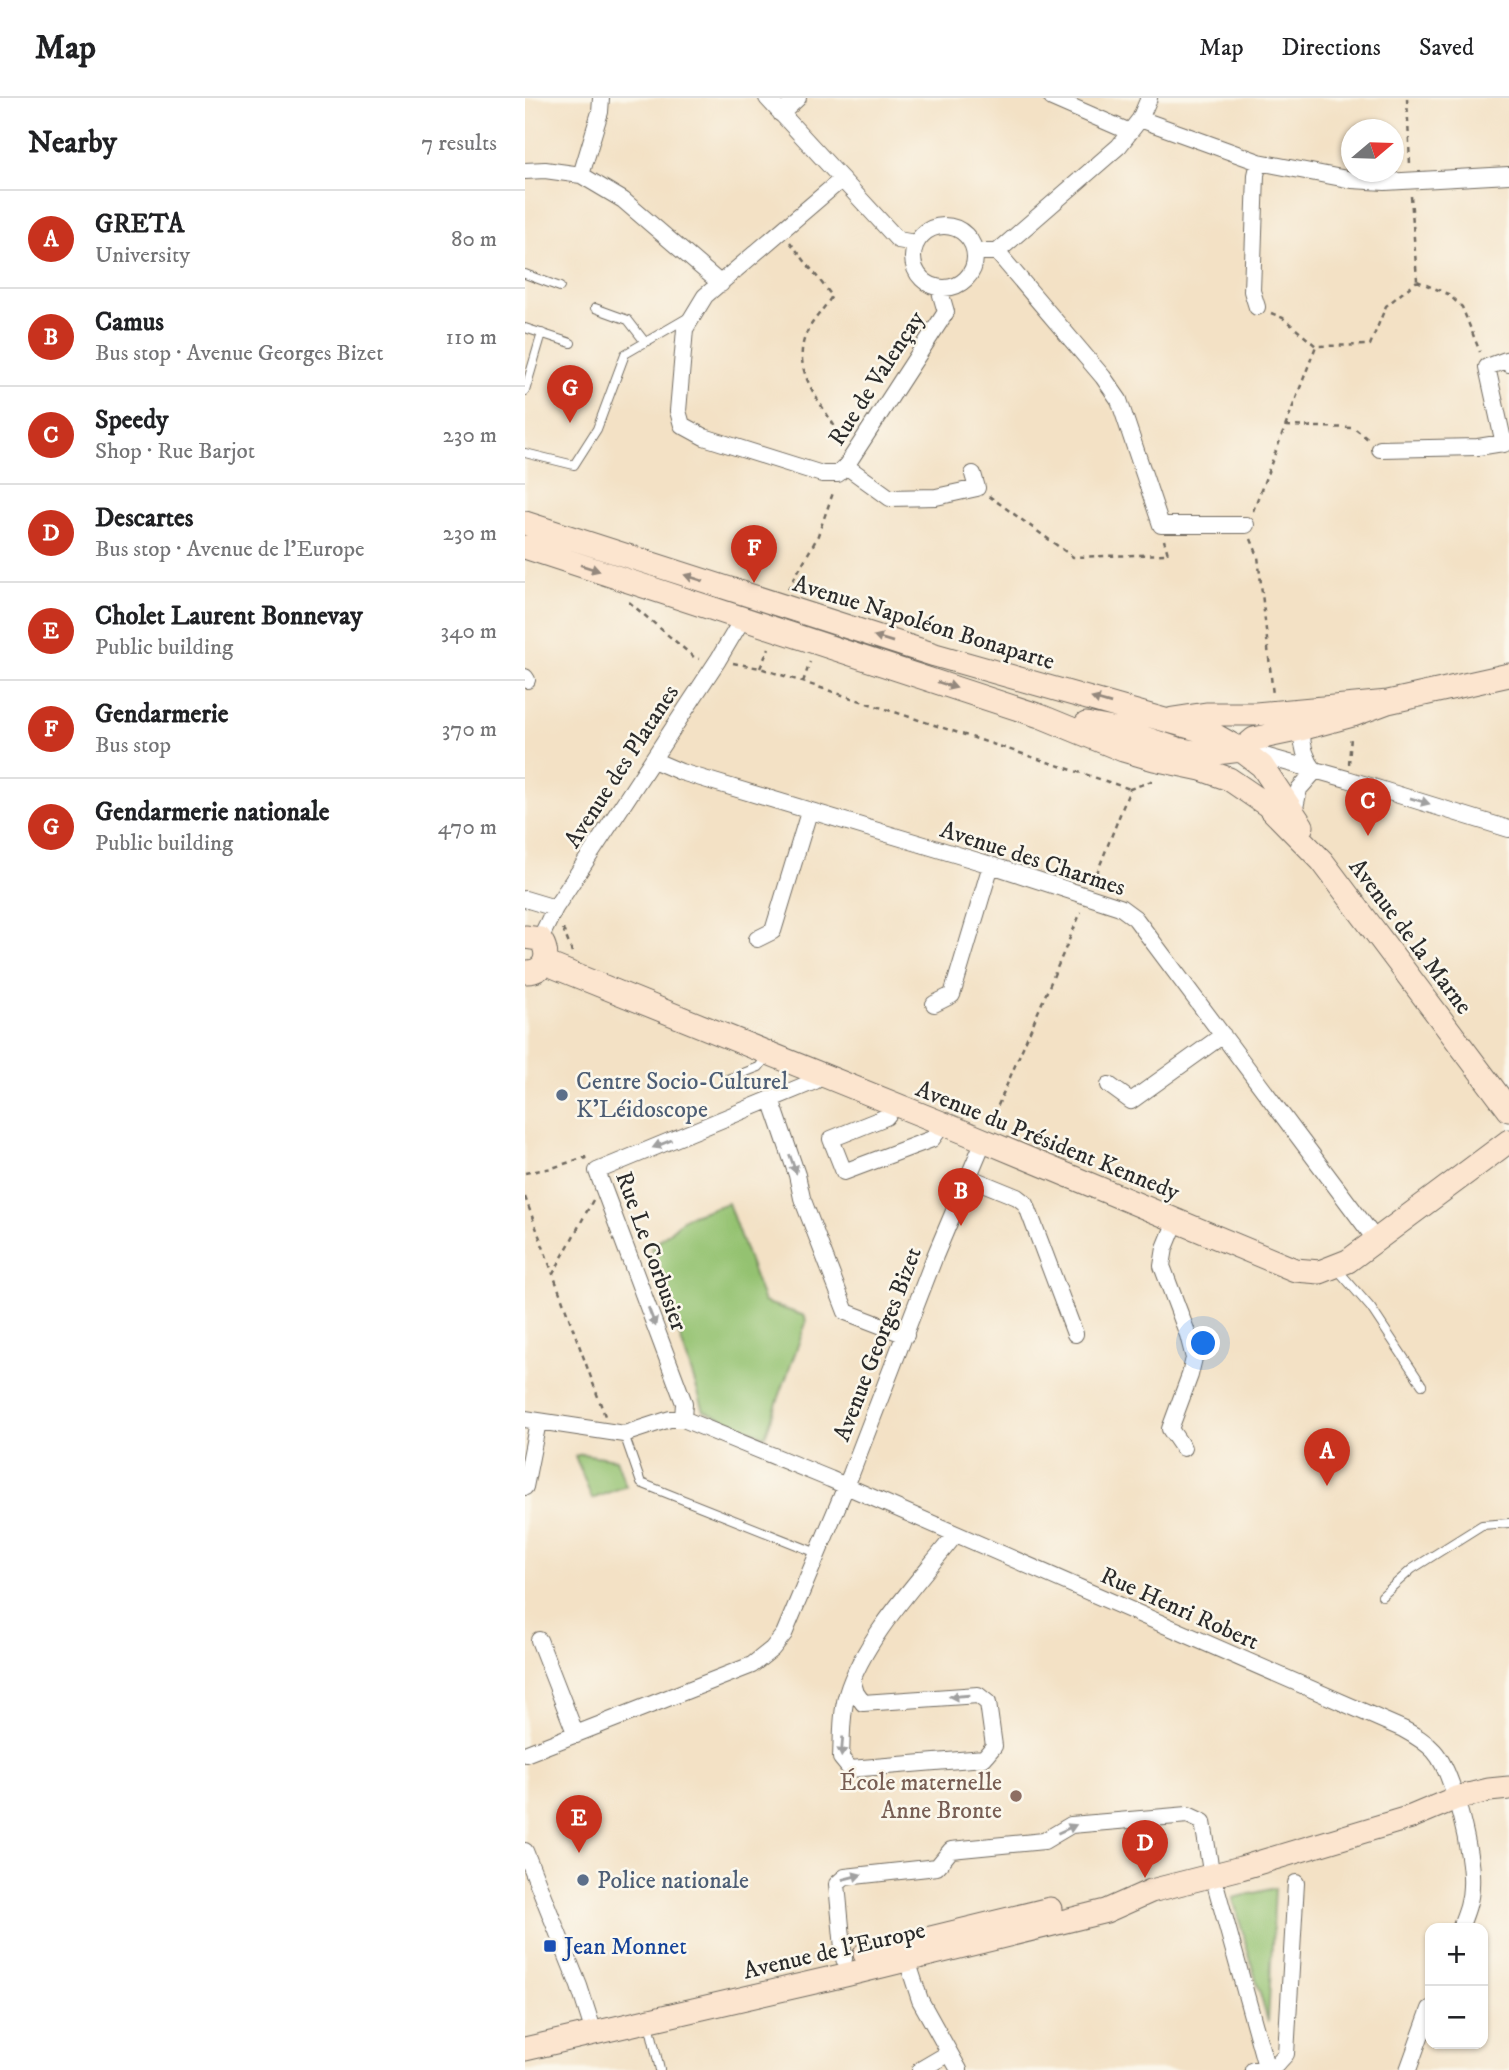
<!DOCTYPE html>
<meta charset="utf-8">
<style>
:root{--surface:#fff;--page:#f2f2f2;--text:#202124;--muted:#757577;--line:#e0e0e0;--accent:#c8321e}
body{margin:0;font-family:"IM FELL DW Pica",serif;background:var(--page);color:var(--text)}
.controls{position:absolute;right:21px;bottom:21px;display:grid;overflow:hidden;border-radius:14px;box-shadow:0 2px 5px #0004}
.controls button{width:63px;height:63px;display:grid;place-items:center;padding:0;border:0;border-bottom:2px solid var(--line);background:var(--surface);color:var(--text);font:35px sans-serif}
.compass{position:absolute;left:816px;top:21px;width:63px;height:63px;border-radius:50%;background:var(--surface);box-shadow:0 2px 5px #0004;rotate:71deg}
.you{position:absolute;left:679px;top:1246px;width:24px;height:24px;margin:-18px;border:5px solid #fff;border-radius:50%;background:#1a73e8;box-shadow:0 0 0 10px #1a73e833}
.badge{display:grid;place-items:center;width:46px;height:46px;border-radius:50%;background:var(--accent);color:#fff;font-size:23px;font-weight:700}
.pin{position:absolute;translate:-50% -58px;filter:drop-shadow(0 2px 4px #0008)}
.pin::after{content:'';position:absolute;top:37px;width:24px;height:21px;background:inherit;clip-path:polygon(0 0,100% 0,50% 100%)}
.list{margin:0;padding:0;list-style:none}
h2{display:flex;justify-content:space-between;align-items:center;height:91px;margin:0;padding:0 28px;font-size:30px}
h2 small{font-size:23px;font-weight:400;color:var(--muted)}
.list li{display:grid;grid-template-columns:46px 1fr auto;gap:21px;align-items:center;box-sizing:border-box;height:98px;padding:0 28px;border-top:2px solid var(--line)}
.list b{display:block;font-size:26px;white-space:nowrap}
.list p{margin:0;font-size:23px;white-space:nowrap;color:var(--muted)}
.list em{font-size:23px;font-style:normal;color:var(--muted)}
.map{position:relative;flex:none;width:984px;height:1972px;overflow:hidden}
header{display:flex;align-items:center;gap:42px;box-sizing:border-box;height:98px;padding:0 35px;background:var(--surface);border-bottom:2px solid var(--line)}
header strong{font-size:33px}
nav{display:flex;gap:38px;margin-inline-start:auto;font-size:24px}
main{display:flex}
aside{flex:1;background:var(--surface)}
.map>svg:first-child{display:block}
.green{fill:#94c271;stroke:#60764e;stroke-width:2}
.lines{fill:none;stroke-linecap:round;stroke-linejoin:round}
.lane-casing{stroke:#716b61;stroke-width:10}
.street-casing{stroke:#716b61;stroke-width:18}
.secondary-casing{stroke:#716b61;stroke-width:25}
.path{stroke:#716b61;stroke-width:2.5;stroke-dasharray:5 5;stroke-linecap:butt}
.lane{stroke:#fff;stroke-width:8}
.street{stroke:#fff;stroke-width:16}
.secondary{stroke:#fce5cf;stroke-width:23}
.oneway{fill:#94887d}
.oneway2{fill:#a0a0a0}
.service-dot{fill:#5c6f8a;stroke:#fbf7ec;stroke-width:2.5}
.education-dot{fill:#8d6e63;stroke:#fbf7ec;stroke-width:2.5}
.transit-dot{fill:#1a4fb4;stroke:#fbf7ec;stroke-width:2.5}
.labels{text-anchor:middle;stroke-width:5;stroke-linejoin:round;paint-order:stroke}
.street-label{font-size:24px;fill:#2b2b2b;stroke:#fbf7ec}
.service-label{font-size:24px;fill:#4e5e75;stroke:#fbf7ec;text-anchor:start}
.education-label{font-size:24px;fill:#785e54;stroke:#fbf7ec;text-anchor:end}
.transit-label{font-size:24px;fill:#164399;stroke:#fbf7ec;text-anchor:start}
</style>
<header>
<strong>Map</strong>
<nav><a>Map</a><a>Directions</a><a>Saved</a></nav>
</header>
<main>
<aside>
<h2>Nearby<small>7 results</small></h2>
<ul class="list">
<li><span class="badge">A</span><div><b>GRETA</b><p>University</p></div><em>80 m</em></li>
<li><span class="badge">B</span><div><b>Camus</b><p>Bus stop · Avenue Georges Bizet</p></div><em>110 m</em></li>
<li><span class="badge">C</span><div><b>Speedy</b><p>Shop · Rue Barjot</p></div><em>230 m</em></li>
<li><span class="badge">D</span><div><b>Descartes</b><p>Bus stop · Avenue de l’Europe</p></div><em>230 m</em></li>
<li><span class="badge">E</span><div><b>Cholet Laurent Bonnevay</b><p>Public building</p></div><em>340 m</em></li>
<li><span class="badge">F</span><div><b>Gendarmerie</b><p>Bus stop</p></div><em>370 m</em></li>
<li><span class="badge">G</span><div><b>Gendarmerie nationale</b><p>Public building</p></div><em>470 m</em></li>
</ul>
</aside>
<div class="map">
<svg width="984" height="1972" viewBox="0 0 984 1972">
<rect width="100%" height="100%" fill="#fbf7ec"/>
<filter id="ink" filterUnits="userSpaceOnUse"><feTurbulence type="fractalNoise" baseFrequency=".0143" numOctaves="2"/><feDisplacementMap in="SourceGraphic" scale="14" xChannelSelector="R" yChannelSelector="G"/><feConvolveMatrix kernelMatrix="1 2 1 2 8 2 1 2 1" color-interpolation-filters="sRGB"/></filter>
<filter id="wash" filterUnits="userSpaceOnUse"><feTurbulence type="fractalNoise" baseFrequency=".00686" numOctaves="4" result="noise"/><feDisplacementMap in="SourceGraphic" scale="28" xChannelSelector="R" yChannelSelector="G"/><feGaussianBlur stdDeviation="1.57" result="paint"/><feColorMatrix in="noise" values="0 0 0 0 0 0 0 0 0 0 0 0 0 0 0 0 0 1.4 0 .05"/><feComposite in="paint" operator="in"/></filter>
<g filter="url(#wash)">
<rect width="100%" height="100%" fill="#f3e1c5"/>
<path class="green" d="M203 1105 239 1204 280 1218 281 1225 240 1338 179 1313 126 1150 161 1119Z
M57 1356 91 1361 101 1388 67 1401 50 1358Z
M750 1790 743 1924 708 1800Z"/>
</g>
<g filter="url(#ink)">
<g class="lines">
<g class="lane-casing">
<path id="lane" d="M0 176 35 189
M70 210 103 222 120 244
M0 230 46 245
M0 293 17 235
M0 355 49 367 72 331 100 256 162 220
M200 982 234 969 243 957
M812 1171 846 1210 897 1287
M99 1336 116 1385 292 1455
M857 1498 887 1471 957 1427 984 1425
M124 1925 135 1972"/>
</g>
<g class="street-casing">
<path id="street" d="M242 0 373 142 390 145
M527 0 605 34
M256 16 273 0
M615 21 734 64 827 82 860 84 984 77
M0 73 20 72 56 77 98 102 196 186
M56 77 75 14 76 0
M317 81 180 198 160 231 153 313 157 327 179 339 297 376H313L321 368 421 214 414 190
M388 159a31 31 0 1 1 62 0a31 31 0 1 1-62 0Z
M450 154H472L594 48 615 21 624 0
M472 154 578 279 594 302 636 427H721
M732 209 727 193 731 77 734 64
M979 346 962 269 981 262 984 266
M855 351 953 349 984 344
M321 368 365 400 411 399 452 390 448 376
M0 579 2 582
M725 654 822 681 984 731
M128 662 156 674 466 767 595 809 610 820 850 1141
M769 714 774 691 790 673C778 658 775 640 778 621
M0 801 30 810
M15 841 30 810 193 562 218 520
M232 841 248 833 284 714
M409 906 427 897 466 767
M584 987 606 1003 698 937
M246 1001 272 1077 277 1100 321 1214 381 1237
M370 1008 361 1019 306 1041 319 1074 407 1041 418 1026
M443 1079 492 1099 501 1106 550 1236
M651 1123 640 1150 637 1168 663 1237 669 1260 665 1277 645 1331 658 1350
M0 1321 99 1336 145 1321H158L305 1381 878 1631C889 1637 900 1643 909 1653 929 1675 948 1759 946 1788 946 1803 940 1817 935 1830
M158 1321 159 1305 72 1073 290 983 294 976
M0 1389 13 1324
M14 1542 51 1637
M327 1582 331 1595 338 1605 453 1597 463 1605 469 1648 459 1660 325 1671 316 1660C317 1640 316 1616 322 1596 339 1540 394 1483 430 1437
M0 1656 227 1567 247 1551 259 1536 326 1376 410 1158 459 1042
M0 1753 54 1888 69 1935
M319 1861 312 1786 320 1779 412 1769 426 1752 519 1743 546 1727 663 1717 678 1724 685 1767 742 1972
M382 1862 395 1902 434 1972
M395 1972 424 1955
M728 1972 751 1967 761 1956 771 1785
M883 1972 905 1911"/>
</g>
<g class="secondary-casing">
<path id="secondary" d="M0 425 410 557 686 635 716 652 737 668 777 728
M0 449 515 618 598 652 629 661 676 671 704 681 742 707 797 763 984 1012
M648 621 681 616H731L863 604 984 577
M561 626 598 633 652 651 683 656 716 652 729 641 776 631 828 617 863 604
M0 839 15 841C26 856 21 875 0 874
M20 865 439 1034 770 1172 795 1174 823 1163 984 1043
M340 1856 525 1811
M0 1951 320 1877 581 1813 626 1793 716 1770 886 1719 931 1700 964 1692 984 1690"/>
</g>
<path class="path" d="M882 0 885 67
M886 98 892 182
M265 144 307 198C300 209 291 219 284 230 260 273 302 309 319 345
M892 183 923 196 937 209 955 254
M746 215 758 220 791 248 845 247 861 208 892 183
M761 328 829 330 844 342
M464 398 548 459 643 456 639 442
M728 413 791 248
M726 441 733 458 748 597
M263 491 292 440 309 392
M104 504 170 560 174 561
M208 565 235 570 605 691
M235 570 244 550
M278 584 285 564
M824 666 826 638
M568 785 605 691 629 682
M38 831 47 854
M465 1026 556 814
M0 1075 27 1070 60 1059 61 1064
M0 1099 28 1176
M68 1102 28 1176 80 1318"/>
<use href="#lane" class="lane"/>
<use href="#street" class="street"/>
<use href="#secondary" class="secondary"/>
</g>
<defs><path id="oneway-solid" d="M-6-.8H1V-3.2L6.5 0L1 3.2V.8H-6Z" transform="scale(1.75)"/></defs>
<g class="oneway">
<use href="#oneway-solid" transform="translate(65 470) rotate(18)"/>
<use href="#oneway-solid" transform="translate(169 480) rotate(-162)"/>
<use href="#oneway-solid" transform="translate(358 541) rotate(-163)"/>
<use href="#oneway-solid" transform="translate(422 587) rotate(18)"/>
<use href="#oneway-solid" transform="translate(576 603) rotate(-164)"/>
</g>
<g class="oneway2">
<use href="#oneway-solid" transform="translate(895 703) rotate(17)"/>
<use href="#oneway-solid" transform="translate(137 1046) rotate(158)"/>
<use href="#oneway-solid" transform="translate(268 1066) rotate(70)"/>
<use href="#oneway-solid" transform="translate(127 1219) rotate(69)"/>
<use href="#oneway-solid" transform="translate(434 1598) rotate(176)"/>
<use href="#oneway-solid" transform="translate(317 1649) rotate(94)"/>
<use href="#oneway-solid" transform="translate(542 1731) rotate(-24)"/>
<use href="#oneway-solid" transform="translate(327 1779) rotate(-15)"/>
</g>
</g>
<g class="service-dot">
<circle cx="37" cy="997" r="7"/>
<circle cx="58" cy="1782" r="7"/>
</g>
<circle class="education-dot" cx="491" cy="1698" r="7"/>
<rect class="transit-dot" x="18" y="1841" width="14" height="14" rx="3.5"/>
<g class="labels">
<g class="street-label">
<text transform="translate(351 280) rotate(-57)" y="8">Rue de Valençay</text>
<text transform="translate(399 524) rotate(17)" y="8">Avenue Napoléon Bonaparte</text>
<text transform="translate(96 668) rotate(-57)" y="8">Avenue des Platanes</text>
<text transform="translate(508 760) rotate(18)" y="8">Avenue des Charmes</text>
<text transform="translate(886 838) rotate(53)" y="8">Avenue de la Marne</text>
<text transform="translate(523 1042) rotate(22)" y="8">Avenue du Président Kennedy</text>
<text transform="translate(127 1153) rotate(70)" y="8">Rue Le Corbusier</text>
<text transform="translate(352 1246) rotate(-69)" y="8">Avenue Georges Bizet</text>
<text transform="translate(655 1510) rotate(24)" y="8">Rue Henri Robert</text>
<text transform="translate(309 1852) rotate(-13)" y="8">Avenue de l’Europe</text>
</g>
<g class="service-label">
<text x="51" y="991">Centre Socio-Culturel<tspan x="51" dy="28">K’Léidoscope</tspan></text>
<text x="72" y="1790">Police nationale</text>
</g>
<g class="education-label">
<text x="477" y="1692">École maternelle<tspan x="477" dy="28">Anne Bronte</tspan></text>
</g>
<g class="transit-label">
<text x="39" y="1856">Jean Monnet</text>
</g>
</g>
</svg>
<div class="controls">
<button>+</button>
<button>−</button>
</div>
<svg class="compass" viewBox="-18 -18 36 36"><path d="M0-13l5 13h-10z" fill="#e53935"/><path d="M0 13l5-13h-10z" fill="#757577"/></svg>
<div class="you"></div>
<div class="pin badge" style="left:802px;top:1388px">A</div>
<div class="pin badge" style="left:436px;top:1128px">B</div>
<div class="pin badge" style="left:843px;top:738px">C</div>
<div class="pin badge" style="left:620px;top:1780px">D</div>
<div class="pin badge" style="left:54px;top:1755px">E</div>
<div class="pin badge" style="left:229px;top:485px">F</div>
<div class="pin badge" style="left:45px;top:325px">G</div>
</div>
</main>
